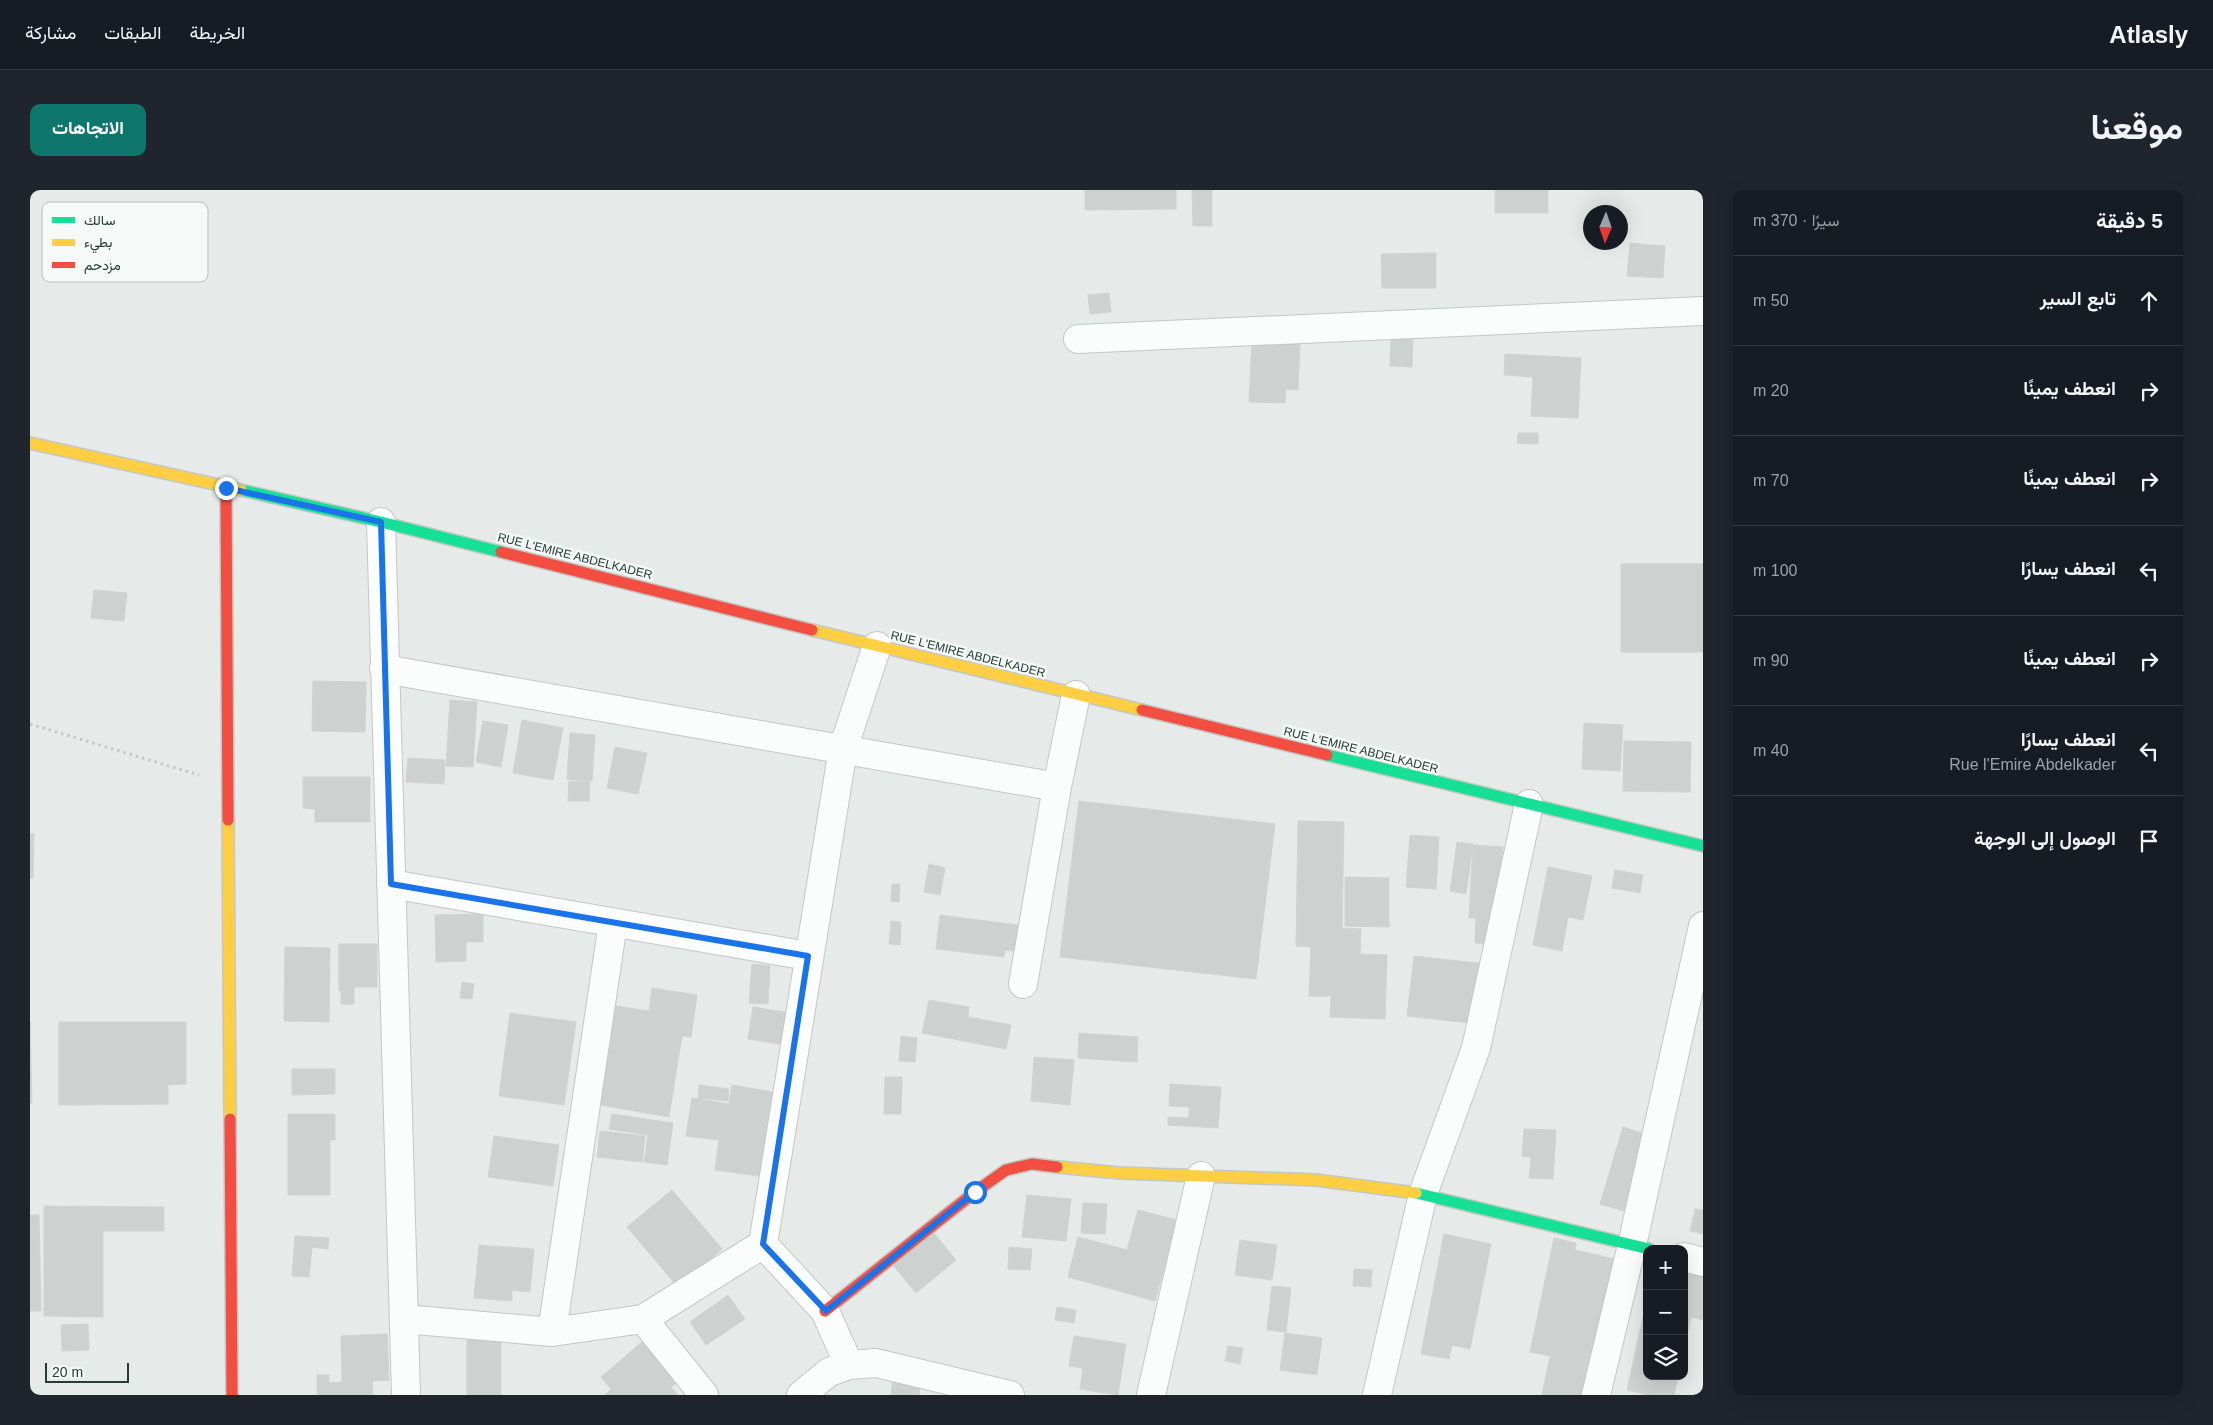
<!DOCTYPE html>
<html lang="ar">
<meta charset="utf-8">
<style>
:root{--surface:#171b24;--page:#20242c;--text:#f1f3f6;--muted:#9ea1a6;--line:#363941;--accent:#0f766e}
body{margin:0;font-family:Helvetica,Vazirmatn,sans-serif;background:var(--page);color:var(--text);direction:rtl}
.controls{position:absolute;right:15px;bottom:15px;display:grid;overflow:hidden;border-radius:10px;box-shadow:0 5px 20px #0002}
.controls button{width:45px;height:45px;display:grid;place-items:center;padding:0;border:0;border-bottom:1px solid var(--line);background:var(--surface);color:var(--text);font:25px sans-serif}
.compass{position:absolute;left:1553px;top:15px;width:45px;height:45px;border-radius:50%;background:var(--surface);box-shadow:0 5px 20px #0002;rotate:182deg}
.scale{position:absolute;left:15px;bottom:12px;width:84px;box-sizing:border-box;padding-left:5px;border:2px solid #253c36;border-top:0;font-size:14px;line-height:18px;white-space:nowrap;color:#253c36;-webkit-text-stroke:4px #f5f9f7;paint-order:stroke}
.stop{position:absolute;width:15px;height:15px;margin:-11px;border:4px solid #1a73e8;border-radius:50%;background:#fff}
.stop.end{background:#1a73e8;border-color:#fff;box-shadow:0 1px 5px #0008}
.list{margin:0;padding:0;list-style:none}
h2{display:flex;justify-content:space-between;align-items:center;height:65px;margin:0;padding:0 20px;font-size:21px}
h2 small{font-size:16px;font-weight:400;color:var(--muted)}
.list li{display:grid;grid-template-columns:32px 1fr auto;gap:15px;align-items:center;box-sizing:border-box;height:90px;padding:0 20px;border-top:1px solid var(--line)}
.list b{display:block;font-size:19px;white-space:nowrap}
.list p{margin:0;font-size:16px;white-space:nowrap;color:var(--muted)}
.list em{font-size:16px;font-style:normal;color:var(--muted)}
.icon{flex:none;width:28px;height:28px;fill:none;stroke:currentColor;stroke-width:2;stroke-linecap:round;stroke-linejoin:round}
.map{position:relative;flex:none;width:1673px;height:1205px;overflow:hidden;direction:ltr;border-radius:10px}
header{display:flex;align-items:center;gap:30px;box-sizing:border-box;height:70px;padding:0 25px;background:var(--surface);border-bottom:1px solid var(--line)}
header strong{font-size:24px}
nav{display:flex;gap:28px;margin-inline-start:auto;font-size:18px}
.intro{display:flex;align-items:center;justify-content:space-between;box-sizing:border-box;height:120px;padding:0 30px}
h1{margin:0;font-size:35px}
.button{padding:12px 22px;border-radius:10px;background:var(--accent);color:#fff;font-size:18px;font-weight:700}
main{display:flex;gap:30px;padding:0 30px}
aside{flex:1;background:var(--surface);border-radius:10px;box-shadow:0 5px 20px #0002}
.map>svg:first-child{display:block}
.building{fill:#cdd2d0;stroke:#cfd3d1}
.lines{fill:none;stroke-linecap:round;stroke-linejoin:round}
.street-casing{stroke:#c3c7c5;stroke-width:30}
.fast-casing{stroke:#c2c8c6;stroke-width:14}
.slow-casing{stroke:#c2c8c6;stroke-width:14}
.jam-casing{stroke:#c2c8c6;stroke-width:14}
.path{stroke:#c2cac6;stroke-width:3;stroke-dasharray:2.5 4;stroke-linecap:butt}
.street{stroke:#fbfcfc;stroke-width:28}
.fast{stroke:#16e098;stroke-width:11}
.slow{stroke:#ffcf43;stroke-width:11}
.jam{stroke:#f24e42;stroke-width:11}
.route{stroke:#1a73e8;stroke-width:6}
.labels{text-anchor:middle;stroke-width:5;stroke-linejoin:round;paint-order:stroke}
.street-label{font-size:12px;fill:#253c36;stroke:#f5f9f7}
.key{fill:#f5f9f7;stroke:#b7c0bd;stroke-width:1}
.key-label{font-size:14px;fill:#253c36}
</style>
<header>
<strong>Atlasly</strong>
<nav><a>الخريطة</a><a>الطبقات</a><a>مشاركة</a></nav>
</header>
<div class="intro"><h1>موقعنا</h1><a class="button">الاتجاهات</a></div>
<main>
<aside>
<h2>5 دقيقة<small>سيرًا · 370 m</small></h2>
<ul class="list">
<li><svg class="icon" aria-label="ahead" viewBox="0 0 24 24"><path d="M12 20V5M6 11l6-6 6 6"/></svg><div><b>تابع السير</b></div><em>50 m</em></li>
<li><svg class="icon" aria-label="right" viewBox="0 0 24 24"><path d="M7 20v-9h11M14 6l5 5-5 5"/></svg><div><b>انعطف يمينًا</b></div><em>20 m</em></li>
<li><svg class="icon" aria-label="right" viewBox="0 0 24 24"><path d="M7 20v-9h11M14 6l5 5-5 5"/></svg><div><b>انعطف يمينًا</b></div><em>70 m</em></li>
<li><svg class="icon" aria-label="left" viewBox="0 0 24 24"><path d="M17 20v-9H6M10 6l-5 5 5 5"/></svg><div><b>انعطف يسارًا</b></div><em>100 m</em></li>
<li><svg class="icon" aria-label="right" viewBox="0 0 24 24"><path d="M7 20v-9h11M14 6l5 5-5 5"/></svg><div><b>انعطف يمينًا</b></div><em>90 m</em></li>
<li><svg class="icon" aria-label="left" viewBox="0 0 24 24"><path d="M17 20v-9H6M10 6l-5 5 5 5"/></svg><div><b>انعطف يسارًا</b><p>Rue l'Emire Abdelkader</p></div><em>40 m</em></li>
<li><svg class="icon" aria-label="arrive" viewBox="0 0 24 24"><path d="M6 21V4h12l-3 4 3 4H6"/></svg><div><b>الوصول إلى الوجهة</b></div></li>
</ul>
</aside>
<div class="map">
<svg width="1673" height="1205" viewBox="0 0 1673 1205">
<rect width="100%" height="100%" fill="#e6eae8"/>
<path class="building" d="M1055 0H1146V19L1055 20Z
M1162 0H1182V36H1163Z
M1465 0H1518V23H1465Z
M1600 53 1635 56 1633 88 1597 86Z
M1406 63V98H1352L1351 64Z
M1079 103 1081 122 1060 124 1058 105Z
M1361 144H1383L1382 177 1360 176Z
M1222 151 1270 153 1268 200 1256 199 1255 213 1219 212Z
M1475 164 1551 168 1548 228 1501 226 1503 187 1474 185Z
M1488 243H1508V254L1487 253Z
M1591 374H1673V462H1591Z
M64 400 97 403 94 431 61 428Z
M283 491 336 492 335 542 282 541Z
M420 510 447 512 443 577 416 576Z
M492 530 533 538 523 590 483 583Z
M453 531 478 535 471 577 446 572Z
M1554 533 1593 535 1590 581 1552 579Z
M540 543 565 545 562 591 537 589Z
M1594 551 1661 552 1660 602 1593 601Z
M585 557 617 563 608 604 577 598Z
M378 568 415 570 414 594 376 592Z
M273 587H340V632H285V619L273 618Z
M539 591 560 592 559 611H538Z
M1049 611 1245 634 1226 789 1030 767Z
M1268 631 1314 632 1312 738 1331 739 1330 764 1357 765 1355 829 1300 827 1301 806H1279L1281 757 1266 756Z
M0 644H4L3 688H0Z
M1380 645 1409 647 1406 699 1376 697Z
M1427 652 1443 654 1436 704 1420 701Z
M1443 655 1473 657 1467 754 1445 753 1446 728H1439Z
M899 674 915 678 910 705 894 702Z
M1518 677 1562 686 1553 730 1538 727 1532 761 1503 755Z
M1585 680 1613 685 1610 703 1582 698Z
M1315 687 1359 688V737L1315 736Z
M862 694H870L869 712 861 711Z
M453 724V752H436V771L406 772 405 725Z
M910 725 995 736 992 762 975 760 974 767 906 759Z
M861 731 871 732 870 755 859 754Z
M309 754H347V797H324V814H311V801H309Z
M255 757 300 758 299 832 254 831Z
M1384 766 1455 774 1449 834 1377 826Z
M722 774 740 776 738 814 719 813Z
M432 792 444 794 442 809 430 808Z
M622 798 667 805 661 847 652 846 639 927 570 915 586 816 619 821Z
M899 810 939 817 938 827 981 835 976 859 892 843Z
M723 817 760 823 755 855 718 849Z
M480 823 546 832 534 915 469 906Z
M0 831 2 913H0Z
M29 832H156V894L138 895V914L29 915Z
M1049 843 1108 847 1107 872 1048 868Z
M871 846 887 848 885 872 869 871Z
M1004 867 1044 870 1040 915 1001 911Z
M262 879H305V904L262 905Z
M855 887H872L871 924H854Z
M1140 894 1191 897 1188 938 1138 935V927L1159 928V917L1139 916Z
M669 895 699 899 698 911 668 908Z
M702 895 748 903 735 987 685 980 689 950 656 946 662 908 699 914Z
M258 924H305V950H300V1005H258Z
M582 924 643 933 637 975 614 972 618 945 579 939Z
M1593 937 1624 947 1608 972 1594 1021 1570 1014Z
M1494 939 1526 940 1523 989 1499 988 1501 967 1492 966Z
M570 941 615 946 612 972 567 967Z
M464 946 529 955 523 996 458 987Z
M642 1000 692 1059 648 1097 597 1037Z
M997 1005 1041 1009 1036 1051 992 1047Z
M1053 1013 1077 1014 1075 1044 1051 1043Z
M14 1016 134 1017V1041H73V1127L14 1126Z
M1665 1019 1673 1020V1044L1660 1041Z
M1108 1020 1147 1030 1125 1111 1038 1087 1048 1047 1097 1060Z
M0 1025H9L11 1121H0Z
M903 1042 926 1070 886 1103 863 1075Z
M1414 1044 1461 1054 1440 1159 1422 1155 1419 1169 1391 1164Z
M265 1046 299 1048 298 1059 282 1057 279 1087 262 1086Z
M1524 1048 1546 1053 1545 1060 1589 1070 1554 1205H1512L1520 1166 1500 1162Z
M1210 1050 1247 1055 1242 1090 1205 1085Z
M449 1055 504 1059 500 1102 482 1100V1111L444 1108Z
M979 1057 1002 1059 1000 1080 978 1079Z
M1324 1079 1342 1080 1341 1097 1323 1096Z
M1654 1080 1673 1084V1130L1661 1127 1654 1158Z
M1242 1096 1261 1098 1256 1142 1237 1140Z
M698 1105 715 1129 676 1155 660 1132Z
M1617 1108V1186H1648L1644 1205H1619L1597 1200Z
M1027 1117 1046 1120 1044 1133 1025 1130Z
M58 1134 59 1160 32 1161 31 1135Z
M1255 1143 1292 1148 1287 1185 1250 1180Z
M357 1144 359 1190 342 1191 343 1205H287V1185H299V1193L312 1192 311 1146Z
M1044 1146 1096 1154 1088 1205 1050 1199 1053 1178 1039 1176Z
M437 1149H471V1205H437Z
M612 1152 647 1192 641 1197 648 1205H575L581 1199 571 1187Z
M1198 1156 1213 1158 1210 1174 1195 1171Z
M863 1186 891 1189 889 1205H861Z"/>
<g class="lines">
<g class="street-casing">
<path id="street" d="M1048 149 1673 121
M351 332 376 1205
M354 479 1027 597 1046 505
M361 694 778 766
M993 794 1027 597
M1654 1067 1673 1072
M374 1129 522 1142 613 1129 733 1054
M613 1129 674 1205
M522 1142 583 733
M819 1175 795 1121 733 1054 813 559 847 456
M771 1205 799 1182 819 1175 846 1173 980 1205
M1121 1205 1171 986
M1347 1205 1393 1004 1446 858 1499 614
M1566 1205 1602 1055 1673 736"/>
</g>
<g class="fast-casing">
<path id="fast" d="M211 300 351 332 471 362
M1297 565 1673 656
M1386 1003 1619 1059"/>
</g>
<g class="slow-casing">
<path id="slow" d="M0 253 211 300
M782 440 1112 520
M198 630 200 929
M1027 977 1090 983 1286 990 1386 1003"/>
</g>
<g class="jam-casing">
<path id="jam" d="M196 298 198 630
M471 362 782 440
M1112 520 1297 565
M200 929 202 1205
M795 1121 945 1002 976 980 1002 974 1027 977"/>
</g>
<path class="path" d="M0 534 169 585"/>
<use href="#street" class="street"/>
<use href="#fast" class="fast"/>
<use href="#slow" class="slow"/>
<use href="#jam" class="jam"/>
</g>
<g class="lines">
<path class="route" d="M196 298 351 332 361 694 778 766 733 1054 796 1121 945 1002"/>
</g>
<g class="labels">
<g class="street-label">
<text transform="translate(545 366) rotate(14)" y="4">RUE L'EMIRE ABDELKADER</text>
<text transform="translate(938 464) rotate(14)" y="4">RUE L'EMIRE ABDELKADER</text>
<text transform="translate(1331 560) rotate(14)" y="4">RUE L'EMIRE ABDELKADER</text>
</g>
</g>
<rect x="12" y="12" width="166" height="80" rx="8" class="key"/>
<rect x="22" y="27" width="23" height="6" fill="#16e098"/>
<rect x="22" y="49" width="23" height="7" fill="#ffcf43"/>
<rect x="22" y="72" width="23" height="6" fill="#f24e42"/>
<g class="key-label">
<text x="54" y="35">سالك</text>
<text x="54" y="57">بطيء</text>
<text x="54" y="80">مزدحم</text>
</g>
</svg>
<div class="controls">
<button>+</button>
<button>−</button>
<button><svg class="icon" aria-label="layers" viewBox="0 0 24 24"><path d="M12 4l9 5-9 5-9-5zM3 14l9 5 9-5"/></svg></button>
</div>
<svg class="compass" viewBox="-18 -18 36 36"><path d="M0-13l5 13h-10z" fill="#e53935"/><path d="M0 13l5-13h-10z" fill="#9ea1a6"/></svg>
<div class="scale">20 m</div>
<div class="stop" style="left:945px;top:1002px"></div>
<div class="stop end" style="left:196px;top:298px"></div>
</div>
</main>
